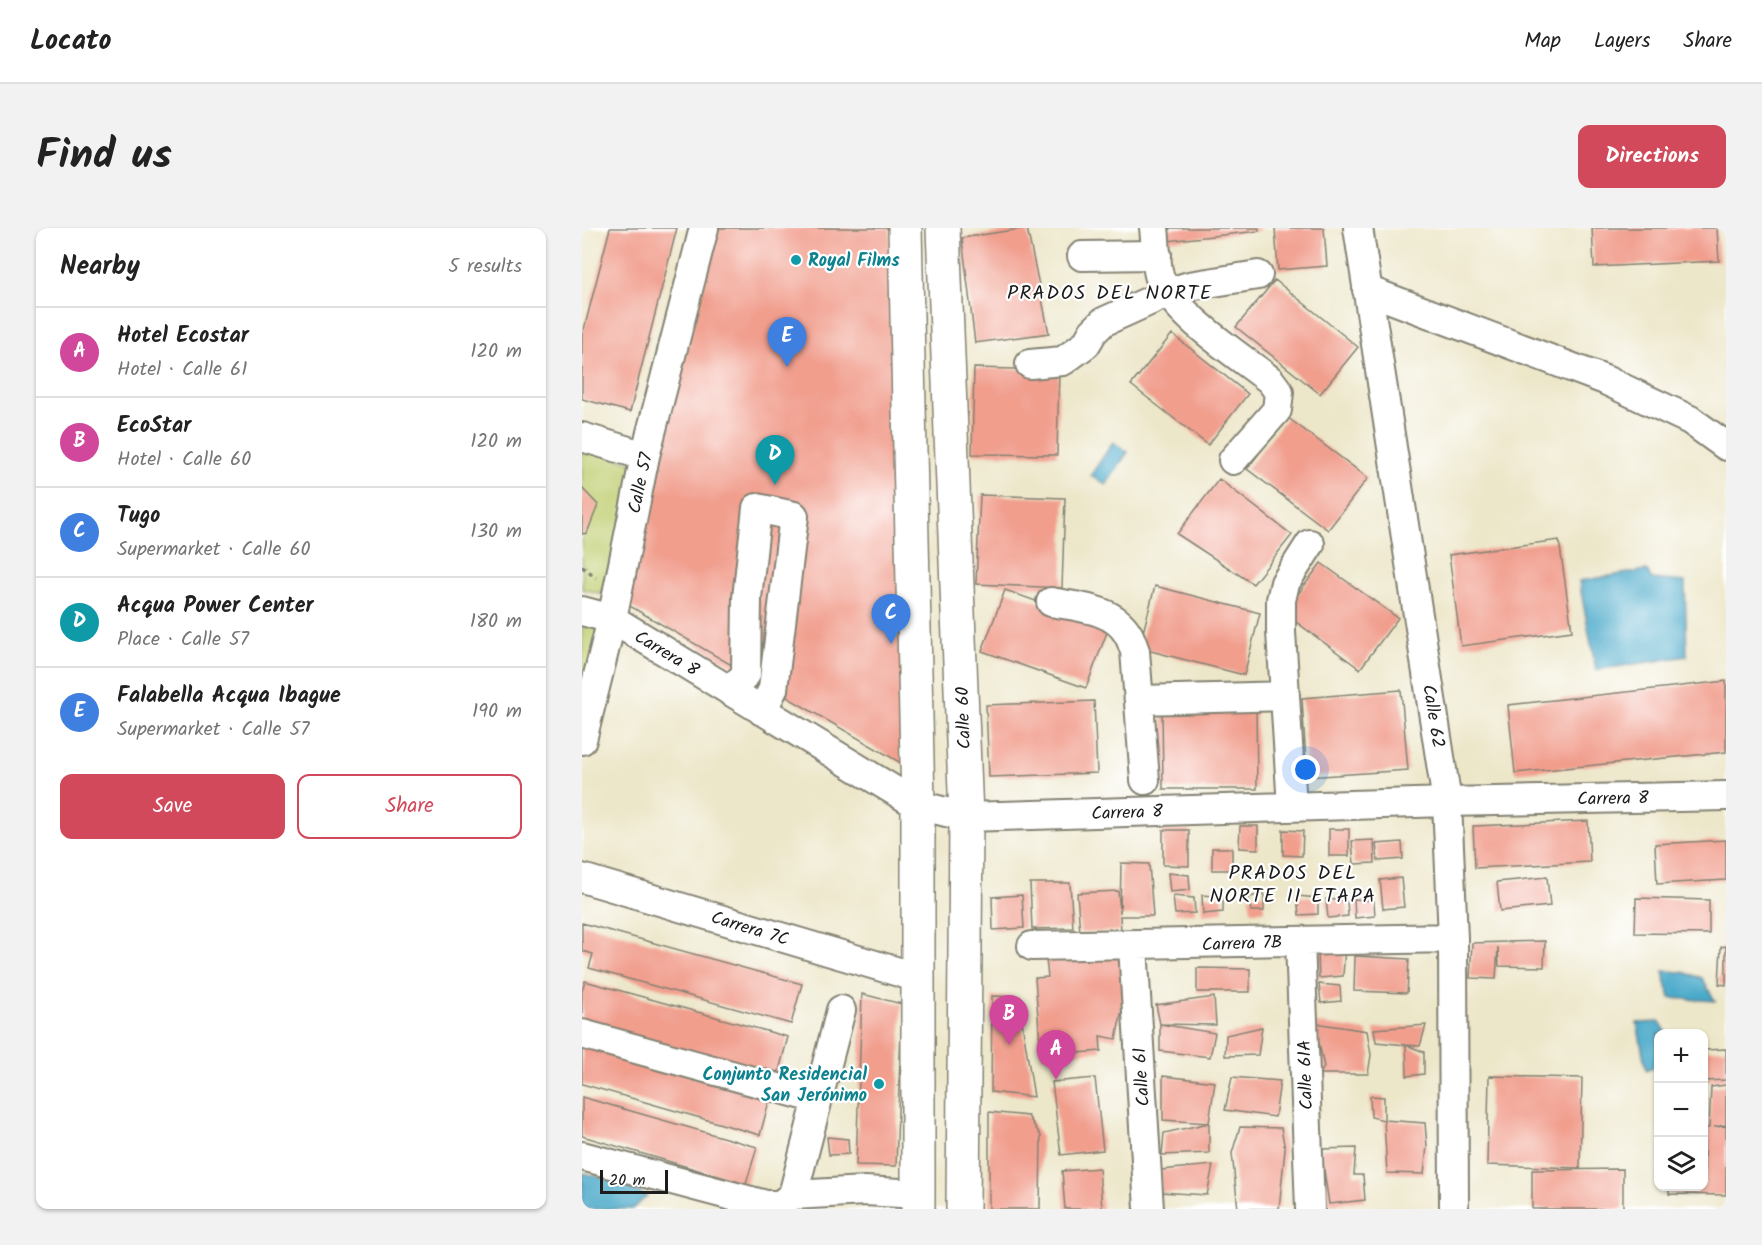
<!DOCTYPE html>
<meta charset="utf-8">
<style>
:root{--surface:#fff;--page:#f2f2f2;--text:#222;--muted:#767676;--line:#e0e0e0;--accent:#d1495b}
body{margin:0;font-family:Kalam,sans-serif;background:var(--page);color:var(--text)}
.controls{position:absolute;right:18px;bottom:18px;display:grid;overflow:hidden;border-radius:12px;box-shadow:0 2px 4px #0004}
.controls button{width:54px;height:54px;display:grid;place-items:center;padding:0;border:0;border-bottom:2px solid var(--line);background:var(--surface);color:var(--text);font:30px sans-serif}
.scale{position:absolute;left:18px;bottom:15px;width:68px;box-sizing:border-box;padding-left:6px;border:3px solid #1c1c1c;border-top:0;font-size:16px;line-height:21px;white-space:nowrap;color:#1c1c1c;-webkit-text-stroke:4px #fff;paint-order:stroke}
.you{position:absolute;left:724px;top:542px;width:21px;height:21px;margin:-15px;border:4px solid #fff;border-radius:50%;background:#1a73e8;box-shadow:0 0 0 9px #1a73e833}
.badge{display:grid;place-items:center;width:39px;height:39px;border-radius:50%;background:var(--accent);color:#fff;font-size:20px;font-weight:700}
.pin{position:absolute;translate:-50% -50px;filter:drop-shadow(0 2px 3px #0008)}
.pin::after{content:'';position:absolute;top:32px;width:21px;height:18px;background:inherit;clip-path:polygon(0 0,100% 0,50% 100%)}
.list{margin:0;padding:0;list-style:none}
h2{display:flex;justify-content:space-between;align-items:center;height:78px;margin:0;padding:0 24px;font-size:26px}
h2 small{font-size:20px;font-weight:400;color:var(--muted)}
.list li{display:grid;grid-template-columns:39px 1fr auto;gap:18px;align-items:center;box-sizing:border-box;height:90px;padding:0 24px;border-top:2px solid var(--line)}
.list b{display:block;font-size:22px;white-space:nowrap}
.list p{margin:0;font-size:20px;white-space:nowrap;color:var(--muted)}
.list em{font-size:20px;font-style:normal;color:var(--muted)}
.actions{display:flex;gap:12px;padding:18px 24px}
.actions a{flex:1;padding:14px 0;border:2px solid var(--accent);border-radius:12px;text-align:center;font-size:21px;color:var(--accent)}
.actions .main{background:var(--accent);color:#fff}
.icon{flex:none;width:33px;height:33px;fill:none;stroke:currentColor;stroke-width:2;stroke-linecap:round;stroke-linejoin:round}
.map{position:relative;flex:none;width:1144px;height:981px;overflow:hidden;border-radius:12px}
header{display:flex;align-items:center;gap:36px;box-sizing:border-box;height:84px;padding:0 30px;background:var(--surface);border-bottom:2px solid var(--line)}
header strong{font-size:28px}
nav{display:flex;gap:33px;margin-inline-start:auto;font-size:21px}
.intro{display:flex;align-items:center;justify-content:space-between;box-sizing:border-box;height:144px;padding:0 36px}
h1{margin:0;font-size:42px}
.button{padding:15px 27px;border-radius:12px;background:var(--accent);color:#fff;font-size:21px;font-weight:700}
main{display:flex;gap:36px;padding:0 36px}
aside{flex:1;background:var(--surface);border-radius:12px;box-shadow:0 2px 4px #0004}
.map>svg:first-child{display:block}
.green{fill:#bfcd6f;stroke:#6e7446;stroke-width:1.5}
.water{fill:#4aa9c9;stroke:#336272;stroke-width:1.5}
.building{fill:#f19e8d}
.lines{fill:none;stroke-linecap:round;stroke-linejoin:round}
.minor-casing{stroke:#848273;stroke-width:32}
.major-casing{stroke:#848273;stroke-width:36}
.path{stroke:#848273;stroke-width:4;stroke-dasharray:4.5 4.5;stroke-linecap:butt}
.minor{stroke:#fff;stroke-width:28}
.major{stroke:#fff;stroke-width:33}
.culture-dot{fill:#0f9aa8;stroke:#fff;stroke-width:2}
.labels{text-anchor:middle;stroke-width:4.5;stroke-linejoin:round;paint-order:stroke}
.culture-label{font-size:18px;font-weight:bold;fill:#0d838f;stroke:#fff;text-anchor:start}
.street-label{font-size:18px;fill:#1c1c1c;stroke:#fff}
.neighbourhood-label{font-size:20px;letter-spacing:1.5px;fill:#1c1c1c;stroke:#fff}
</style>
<header>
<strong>Locato</strong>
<nav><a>Map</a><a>Layers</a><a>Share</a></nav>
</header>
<div class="intro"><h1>Find us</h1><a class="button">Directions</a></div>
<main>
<aside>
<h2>Nearby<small>5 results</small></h2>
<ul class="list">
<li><span class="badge" style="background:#d1479c">A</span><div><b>Hotel Ecostar</b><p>Hotel · Calle 61</p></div><em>120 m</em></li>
<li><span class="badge" style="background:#d1479c">B</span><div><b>EcoStar</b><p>Hotel · Calle 60</p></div><em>120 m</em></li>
<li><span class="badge" style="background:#3f7fe0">C</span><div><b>Tugo</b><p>Supermarket · Calle 60</p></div><em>130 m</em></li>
<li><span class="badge" style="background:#0f9aa8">D</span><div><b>Acqua Power Center</b><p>Place · Calle 57</p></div><em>180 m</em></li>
<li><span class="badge" style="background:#3f7fe0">E</span><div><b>Falabella Acqua Ibague</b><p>Supermarket · Calle 57</p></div><em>190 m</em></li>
</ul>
<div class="actions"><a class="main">Save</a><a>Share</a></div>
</aside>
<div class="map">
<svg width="1144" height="981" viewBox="0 0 1144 981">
<rect width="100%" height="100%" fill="#fff"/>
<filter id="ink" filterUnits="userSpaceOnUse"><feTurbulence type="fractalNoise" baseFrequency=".0167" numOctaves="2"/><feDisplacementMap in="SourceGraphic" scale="12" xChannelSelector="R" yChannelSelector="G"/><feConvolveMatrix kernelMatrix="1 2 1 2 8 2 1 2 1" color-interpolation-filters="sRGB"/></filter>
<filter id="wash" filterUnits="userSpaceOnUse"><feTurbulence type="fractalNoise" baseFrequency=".008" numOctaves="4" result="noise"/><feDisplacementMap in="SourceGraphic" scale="24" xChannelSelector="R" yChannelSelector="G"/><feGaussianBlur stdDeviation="1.35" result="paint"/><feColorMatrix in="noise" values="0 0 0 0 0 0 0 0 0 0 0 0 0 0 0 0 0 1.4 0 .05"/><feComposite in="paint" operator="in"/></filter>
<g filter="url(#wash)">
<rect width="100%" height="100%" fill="#ede7ca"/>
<path class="green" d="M0 220 55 236 21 366 0 361Z
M0 391 18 396 5 453 0 451Z"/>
<path class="water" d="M531 214 546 224 524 257 509 247Z
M1064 342 1070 351 1103 354 1105 428 1014 442 997 353Z
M1081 743 1101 744 1120 750 1133 773 1088 770Z
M1078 794 1085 805 1076 806V837L1064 842 1055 795Z
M1 945 27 951 65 968 51 981H0Z"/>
<g id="blocks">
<path class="building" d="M28 0H95L48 184 0 171V109Z
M137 0H308L331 542 39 373Z
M445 0 467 105 393 115 380 10Z
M584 0H677V3L585 13Z
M693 0H742L745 38 696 42Z
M1010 0H1135L1137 33 1012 39Z
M693 52 776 119 738 166 654 99Z
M590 106 666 166 626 217 549 157Z
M392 140 477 142 475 227 390 226Z
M705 189 786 250 746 302 665 241Z
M637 251 710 307 671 356 595 306Z
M0 260 16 277 5 305 0 306Z
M398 267 483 270 480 360 394 356Z
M977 312 990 403 879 418 867 327Z
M739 335 816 390 778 441 702 385Z
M573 358 678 385 662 447 557 420Z
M423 362 527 399 504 460 400 423Z
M1144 453V524L933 545 926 477Z
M819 462 826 542 725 549 720 470Z
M512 473 515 545 407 549 404 477Z
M674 476 675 561H581L580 477Z
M1006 593 1008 634 893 640 891 598Z
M658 598H676V621L657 620Z
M747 601H767V628H747Z
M581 602H607V638L581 637Z
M701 602 721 603 720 628 701 627Z
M792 612 793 635 772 636 770 613Z
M1144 612V652L1075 656 1073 616Z
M820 614 821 631 796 633 794 616Z
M630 620H650V642H630Z
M539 635 567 636 571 688H538L539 703 498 705 495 665 536 663 538 685Z
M586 645 607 647 608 662 588 664Z
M965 649 968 678 918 683 915 654Z
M819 650 822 679 801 681 798 652Z
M448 655H488L491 700 450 701Z
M682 666V683H669L667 669Z
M440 667 442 700 411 702 410 669Z
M620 667 641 669V684L621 686Z
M591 668 612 670 613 685 593 686Z
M715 668 736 670V686L717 687Z
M1054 670 1127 672V706L1053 705Z
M744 671 765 673 766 688 746 690Z
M772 671 792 673 793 688 773 690Z
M0 695 220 756 209 796 7 740 11 726 0 723Z
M963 713 962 739 917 738 916 719 914 751 888 750 890 715Z
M1144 718V757L1137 756 1139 719Z
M763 719 761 748 737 750 736 724Z
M463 723 551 728 534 811 518 808 519 823 459 828 453 750 466 749Z
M773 728 827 731 825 765 772 763Z
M615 740 668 741V764H615Z
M3 753 206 809 195 850 0 795V763Z
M737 756 758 758 759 773 739 775Z
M280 766 320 776 314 938 274 937Z
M410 768 436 769 452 869 409 864Z
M632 769 634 797 578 796 574 777Z
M733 795 785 803 789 827 786 846H738L742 839Z
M578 796 633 805 628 829 578 823Z
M844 797 838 818 824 817 842 824V846L825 848 824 817 794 814 792 801Z
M680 799 676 827 643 828 644 807Z
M0 816 188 870 178 907 0 856Z
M1144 821V852L1122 853V822Z
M581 848 633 854 627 895 581 892Z
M907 848 1000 850 998 940 905 937Z
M650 849 698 853 693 889 643 882Z
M513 850 521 922 479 927 470 854Z
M1144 857V897L1132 899 1144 898V967L1087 966V958H1122V900H1127L1129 859Z
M788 868 802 869V892L843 895 845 918 842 946 805 945 802 892 789 889Z
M0 869 175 919 164 956 0 908Z
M407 884 446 888 459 908 458 981H407Z
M627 895V925L580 927 582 905Z
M658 899 699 900 703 921 697 981H656L650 925Z
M245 909 266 911 267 926 247 927Z
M774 920 772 947H781L783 972 747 976 739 921Z
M631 937 625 967 578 964 579 942Z
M517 940 520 981H483L480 943Z
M1041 941V981H950V942Z"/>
</g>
</g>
<g filter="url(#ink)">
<use href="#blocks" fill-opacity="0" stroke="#848273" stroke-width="1.5"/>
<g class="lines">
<g class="minor-casing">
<path id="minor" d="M572 0C574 14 573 37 578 50 593 87 656 127 688 152L697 164 695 182 651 232
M776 0 865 574 871 710 872 981
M500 28 575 27
M785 62 1023 152 1108 192 1144 218
M448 136 481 133 504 116 511 104 521 94 585 65 607 58 676 47
M0 209 63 228
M469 374C495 379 531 380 546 406 549 411 551 418 553 423L563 552
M0 383 30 391 336 577 384 589 865 574 1144 568
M148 463 164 446 165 370 175 280 212 288 191 461 180 483
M558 472 703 468
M0 512 30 391 63 228 122 0
M710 579 699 404V372L703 355 728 316
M0 650 337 750
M718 713 728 981
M450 718 871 710
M551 718 567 981
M0 806 236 871
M0 928 184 977H198L211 967 283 963 336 966
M211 967 259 782"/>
</g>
<g class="major-casing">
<path id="major" d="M323 0 336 577V981
M361 0 384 589 381 981"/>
</g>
<path class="path" d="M0 338 14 350"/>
<use href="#minor" class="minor"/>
<use href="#major" class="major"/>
</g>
</g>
<g class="culture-dot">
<circle cx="214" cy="32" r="6"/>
<circle cx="297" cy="856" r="6"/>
</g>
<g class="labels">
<g class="culture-label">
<text x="226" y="38">Royal Films</text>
<text x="285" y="852" text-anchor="end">Conjunto Residencial<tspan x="285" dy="21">San Jerónimo</tspan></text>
</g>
<g class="street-label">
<text transform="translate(58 255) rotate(-78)" y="6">Calle 57</text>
<text transform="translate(85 425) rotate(31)" y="6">Carrera 8</text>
<text transform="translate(852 488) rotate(81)" y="6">Calle 62</text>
<text transform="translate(381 490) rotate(-92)" y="6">Calle 60</text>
<text transform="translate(1031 570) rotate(-1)" y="6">Carrera 8</text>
<text transform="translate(545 584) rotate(-2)" y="6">Carrera 8</text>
<text transform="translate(168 700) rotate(17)" y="6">Carrera 7C</text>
<text transform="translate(660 715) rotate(-2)" y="6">Carrera 7B</text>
<text transform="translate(723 847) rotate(-92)" y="6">Calle 61A</text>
<text transform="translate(559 849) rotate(-94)" y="6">Calle 61</text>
</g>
<g class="neighbourhood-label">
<text x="528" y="71">PRADOS DEL NORTE</text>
<text x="711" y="651">PRADOS DEL<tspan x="711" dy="23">NORTE II ETAPA</tspan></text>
</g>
</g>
</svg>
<div class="controls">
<button>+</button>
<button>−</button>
<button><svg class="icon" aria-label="layers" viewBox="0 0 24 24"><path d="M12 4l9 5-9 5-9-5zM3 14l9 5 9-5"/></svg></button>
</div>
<div class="scale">20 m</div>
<div class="you"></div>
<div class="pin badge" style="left:474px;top:852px;background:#d1479c">A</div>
<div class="pin badge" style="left:427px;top:817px;background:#d1479c">B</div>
<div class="pin badge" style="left:309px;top:416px;background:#3f7fe0">C</div>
<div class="pin badge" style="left:193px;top:257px;background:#0f9aa8">D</div>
<div class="pin badge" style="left:205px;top:139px;background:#3f7fe0">E</div>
</div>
</main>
